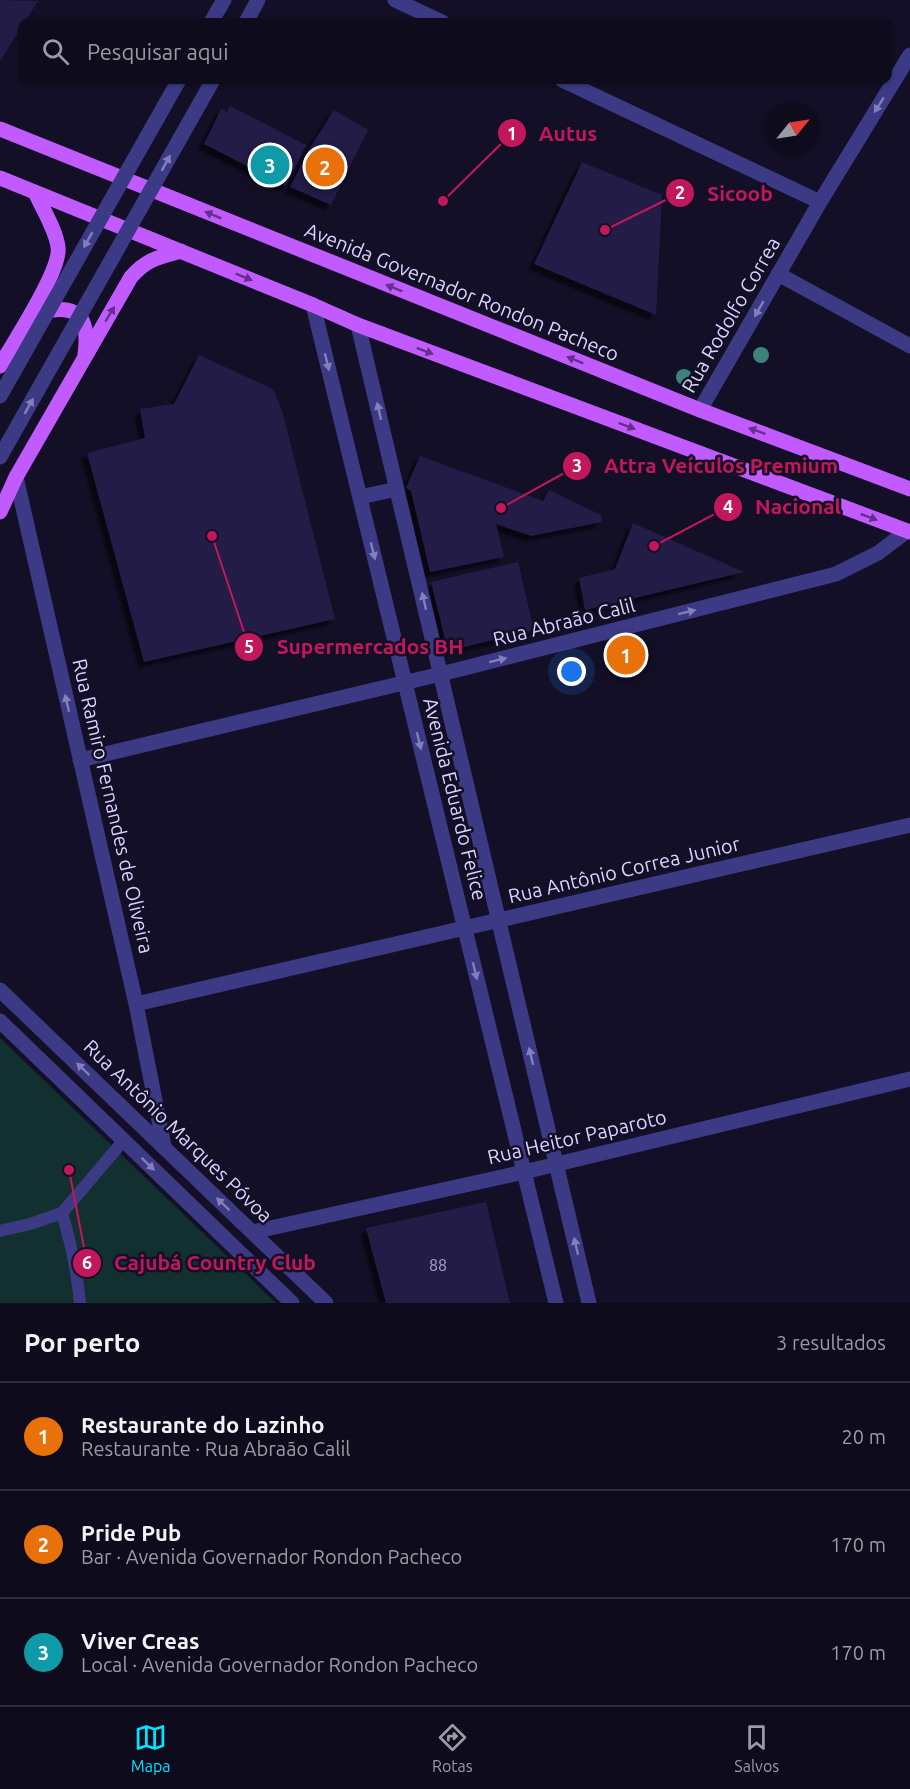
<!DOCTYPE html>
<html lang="pt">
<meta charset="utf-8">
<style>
:root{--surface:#0e0b1c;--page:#1c1929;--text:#f1f3f6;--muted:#9b9ba3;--line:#2e2b3b;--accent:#00e5ff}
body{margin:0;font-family:Ubuntu,sans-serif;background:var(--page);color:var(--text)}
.compass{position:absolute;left:766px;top:102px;width:54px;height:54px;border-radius:50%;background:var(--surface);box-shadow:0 2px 4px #0004;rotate:60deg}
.you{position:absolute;left:572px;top:672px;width:21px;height:21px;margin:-15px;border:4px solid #fff;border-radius:50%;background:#1a73e8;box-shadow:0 0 0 9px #1a73e833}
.badge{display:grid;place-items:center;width:39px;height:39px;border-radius:50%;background:var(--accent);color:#fff;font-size:20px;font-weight:700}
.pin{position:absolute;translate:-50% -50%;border:3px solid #fff;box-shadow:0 2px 6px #0006}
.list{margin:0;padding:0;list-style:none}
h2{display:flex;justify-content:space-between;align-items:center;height:78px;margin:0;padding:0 24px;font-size:26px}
h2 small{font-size:20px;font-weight:400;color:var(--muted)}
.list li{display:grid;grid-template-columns:39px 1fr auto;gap:18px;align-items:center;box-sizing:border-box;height:108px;padding:0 24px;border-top:2px solid var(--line)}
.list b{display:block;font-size:22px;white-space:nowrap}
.list p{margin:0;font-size:20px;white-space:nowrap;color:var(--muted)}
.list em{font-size:20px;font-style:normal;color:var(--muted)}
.icon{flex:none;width:33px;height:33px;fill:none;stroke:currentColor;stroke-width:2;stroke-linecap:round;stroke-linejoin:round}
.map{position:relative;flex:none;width:910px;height:1303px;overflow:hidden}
.search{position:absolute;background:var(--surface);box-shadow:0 2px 4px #0004;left:18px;right:18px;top:18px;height:66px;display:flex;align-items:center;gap:15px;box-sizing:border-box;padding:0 21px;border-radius:12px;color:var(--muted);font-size:22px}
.sheet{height:402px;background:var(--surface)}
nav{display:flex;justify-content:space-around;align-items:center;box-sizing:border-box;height:84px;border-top:2px solid var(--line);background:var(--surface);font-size:16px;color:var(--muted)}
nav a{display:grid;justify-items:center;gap:3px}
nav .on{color:var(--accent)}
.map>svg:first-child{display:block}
.green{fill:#12302f}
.building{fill:#241b47;filter:url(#shadow)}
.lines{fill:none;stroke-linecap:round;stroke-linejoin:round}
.service{stroke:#3d3a85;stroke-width:12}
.minor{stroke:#3d3a85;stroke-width:15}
.tertiary{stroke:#3d3a85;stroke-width:15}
.primary{stroke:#c25bff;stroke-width:15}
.tertiary-bridge{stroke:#3d3a85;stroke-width:15}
.tree{fill:#3d827b}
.oneway{fill:#837fbc}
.oneway2{fill:#623188}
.labels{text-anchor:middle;stroke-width:5;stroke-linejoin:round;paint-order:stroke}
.number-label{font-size:16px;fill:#aca6d1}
.street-label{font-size:20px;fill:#d9d4ff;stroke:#130f26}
.leader{fill:none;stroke:#c2185b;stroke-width:2}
.callout-dot{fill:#c2185b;stroke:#130f26;stroke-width:2}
.mark-label{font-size:18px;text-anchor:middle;font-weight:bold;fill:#fff}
.callout-label{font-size:21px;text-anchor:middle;font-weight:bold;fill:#c2185b;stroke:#130f26;stroke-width:5;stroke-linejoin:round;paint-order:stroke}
</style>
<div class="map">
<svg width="910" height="1303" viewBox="0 0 910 1303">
<defs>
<filter id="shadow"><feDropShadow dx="-5.5" dy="5.5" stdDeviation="1.5" flood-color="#0009"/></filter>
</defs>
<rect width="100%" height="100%" fill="#130f26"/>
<path class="green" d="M0 1038 276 1303H0Z"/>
<path class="building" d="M0 0 38 1 25 22H22V26L0 61Z
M230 106 306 145 286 186 204 144 221 109 227 112Z
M334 110 368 130 331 205 290 187 311 146Z
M582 162 662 195 656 315 534 264Z
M199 355 273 389 282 410 335 619 144 662 87 453 145 438 140 409 174 404Z
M420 456 543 501 549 490 601 515 602 522 531 536 496 524 504 557 430 572 411 491 406 488Z
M633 523 744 572 585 610 579 578 615 569Z
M518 562 534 630 448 651 431 582Z
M486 1202 510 1303H386L366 1228Z"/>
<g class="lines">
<path class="service" d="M62 1213C71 1243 77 1272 80 1303
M0 1231 30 1224 62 1213 124 1140"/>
<path class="minor" d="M395 0 442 22
M562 80 820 202
M778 274 910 346
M700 410 820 202 910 55
M16 477 136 1004 164 1146
M80 760 441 674 836 574 878 553 907 531
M136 1004 910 825
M252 1232 524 1172 910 1079"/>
<path class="tertiary" d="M211 22 224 0
M246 22 258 0
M313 305 556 1303
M358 325 589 1303
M360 497 397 489
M0 990 326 1303
M0 1021 292 1303"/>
<path class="primary" d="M0 129 700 410 910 489
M0 178 313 305 358 325 910 532
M40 313C77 302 90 317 85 354
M0 366C13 343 62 269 58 247 56 230 42 208 35 192
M0 512 16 477 131 277C147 259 159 257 181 251"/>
<path class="tertiary-bridge" d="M0 396 179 80
M0 457 213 80"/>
</g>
<g class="tree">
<circle cx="761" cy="355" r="8"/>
<circle cx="684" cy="377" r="8"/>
</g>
<defs><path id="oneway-solid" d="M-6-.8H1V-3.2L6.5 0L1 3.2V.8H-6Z" transform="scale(1.5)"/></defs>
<g class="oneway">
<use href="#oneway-solid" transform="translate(879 105) rotate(122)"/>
<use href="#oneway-solid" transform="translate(166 163) rotate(-61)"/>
<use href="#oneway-solid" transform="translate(88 240) rotate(119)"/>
<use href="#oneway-solid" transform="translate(759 309) rotate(120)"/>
<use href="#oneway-solid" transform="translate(327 362) rotate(76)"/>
<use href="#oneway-solid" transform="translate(29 406) rotate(-61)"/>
<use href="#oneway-solid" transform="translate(379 411) rotate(-103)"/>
<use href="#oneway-solid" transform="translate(373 551) rotate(76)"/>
<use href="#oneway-solid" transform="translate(424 601) rotate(-103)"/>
<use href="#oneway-solid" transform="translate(687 612) rotate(-14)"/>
<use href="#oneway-solid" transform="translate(498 660) rotate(-14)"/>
<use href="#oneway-solid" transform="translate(67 703) rotate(-103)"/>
<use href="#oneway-solid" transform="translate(419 741) rotate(76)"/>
<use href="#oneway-solid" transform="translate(475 971) rotate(76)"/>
<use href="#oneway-solid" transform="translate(531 1056) rotate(-103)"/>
<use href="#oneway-solid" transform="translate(83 1069) rotate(-136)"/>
<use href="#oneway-solid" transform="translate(148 1164) rotate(44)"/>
<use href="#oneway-solid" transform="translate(223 1204) rotate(-136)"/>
<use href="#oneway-solid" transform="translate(576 1246) rotate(-103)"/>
</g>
<g class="oneway2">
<use href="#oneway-solid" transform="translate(213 215) rotate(-158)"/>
<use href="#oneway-solid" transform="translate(244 277) rotate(22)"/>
<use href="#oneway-solid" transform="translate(394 288) rotate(-158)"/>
<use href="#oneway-solid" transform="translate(110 314) rotate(-59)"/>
<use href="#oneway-solid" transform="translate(425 351) rotate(21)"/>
<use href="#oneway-solid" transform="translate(575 360) rotate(-158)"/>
<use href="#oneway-solid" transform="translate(627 426) rotate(21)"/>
<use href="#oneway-solid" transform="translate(757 431) rotate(-160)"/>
<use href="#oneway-solid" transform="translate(869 517) rotate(21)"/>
</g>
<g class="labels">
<g class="number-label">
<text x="438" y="1271">88</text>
</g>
<g class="street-label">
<text transform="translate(462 292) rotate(22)" y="7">Avenida Governador Rondon Pacheco</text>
<text transform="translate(731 315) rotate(-60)" y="7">Rua Rodolfo Correa</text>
<text transform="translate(564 622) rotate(-14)" y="7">Rua Abraão Calil</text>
<text transform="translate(455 799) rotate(76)" y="7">Avenida Eduardo Felice</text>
<text transform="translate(113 806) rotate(77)" y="7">Rua Ramiro Fernandes de Oliveira</text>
<text transform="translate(624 870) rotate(-13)" y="7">Rua Antônio Correa Junior</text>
<text transform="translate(178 1131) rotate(44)" y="7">Rua Antônio Marques Póvoa</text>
<text transform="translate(577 1137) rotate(-13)" y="7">Rua Heitor Paparoto</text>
</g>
</g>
<path class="leader" d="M443 201L512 133M605 230L680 193M501 508L577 466M654 546L728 507M212 536L249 647M69 1170L87 1263"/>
<g class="callout-dot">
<circle cx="443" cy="201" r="6"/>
<circle cx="605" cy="230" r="6"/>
<circle cx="501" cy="508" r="6"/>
<circle cx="654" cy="546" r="6"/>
<circle cx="212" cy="536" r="6"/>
<circle cx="69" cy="1170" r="6"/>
<circle cx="512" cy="133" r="15"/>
<circle cx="680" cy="193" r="15"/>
<circle cx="577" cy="466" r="15"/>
<circle cx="728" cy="507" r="15"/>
<circle cx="249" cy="647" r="15"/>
<circle cx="87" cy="1263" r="15"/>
</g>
<g class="mark-label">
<text x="512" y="140">1</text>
<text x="680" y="199">2</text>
<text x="577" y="472">3</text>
<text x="728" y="513">4</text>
<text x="249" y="653">5</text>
<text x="87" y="1269">6</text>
</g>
<g class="callout-label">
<text x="568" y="141">Autus</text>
<text x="740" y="201">Sicoob</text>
<text x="721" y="473">Attra Veículos Premium</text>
<text x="798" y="514">Nacional</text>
<text x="370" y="654">Supermercados BH</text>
<text x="215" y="1270">Cajubá Country Club</text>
</g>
</svg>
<svg class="compass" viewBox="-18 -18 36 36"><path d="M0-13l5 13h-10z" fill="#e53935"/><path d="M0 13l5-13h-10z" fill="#9b9ba3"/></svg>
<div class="you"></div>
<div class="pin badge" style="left:626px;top:655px;background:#e8710a">1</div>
<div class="pin badge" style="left:325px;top:167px;background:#e8710a">2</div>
<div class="pin badge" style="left:270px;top:165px;background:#0f9aa8">3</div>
<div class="search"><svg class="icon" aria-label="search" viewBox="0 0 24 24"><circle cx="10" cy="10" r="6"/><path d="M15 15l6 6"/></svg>Pesquisar aqui</div>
</div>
<section class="sheet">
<h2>Por perto<small>3 resultados</small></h2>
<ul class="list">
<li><span class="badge" style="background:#e8710a">1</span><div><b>Restaurante do Lazinho</b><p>Restaurante · Rua Abraão Calil</p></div><em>20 m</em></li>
<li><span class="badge" style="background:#e8710a">2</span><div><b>Pride Pub</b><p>Bar · Avenida Governador Rondon Pacheco</p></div><em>170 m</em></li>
<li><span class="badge" style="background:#0f9aa8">3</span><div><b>Viver Creas</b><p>Local · Avenida Governador Rondon Pacheco</p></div><em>170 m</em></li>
</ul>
</section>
<nav>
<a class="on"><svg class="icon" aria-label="map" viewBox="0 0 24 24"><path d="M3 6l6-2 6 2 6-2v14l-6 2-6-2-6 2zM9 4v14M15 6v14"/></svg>Mapa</a>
<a><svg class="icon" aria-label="directions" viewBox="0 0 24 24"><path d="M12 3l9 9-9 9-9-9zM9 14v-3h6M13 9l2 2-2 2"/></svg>Rotas</a>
<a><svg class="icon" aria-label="saved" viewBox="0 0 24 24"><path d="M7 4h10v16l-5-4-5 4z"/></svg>Salvos</a>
</nav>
